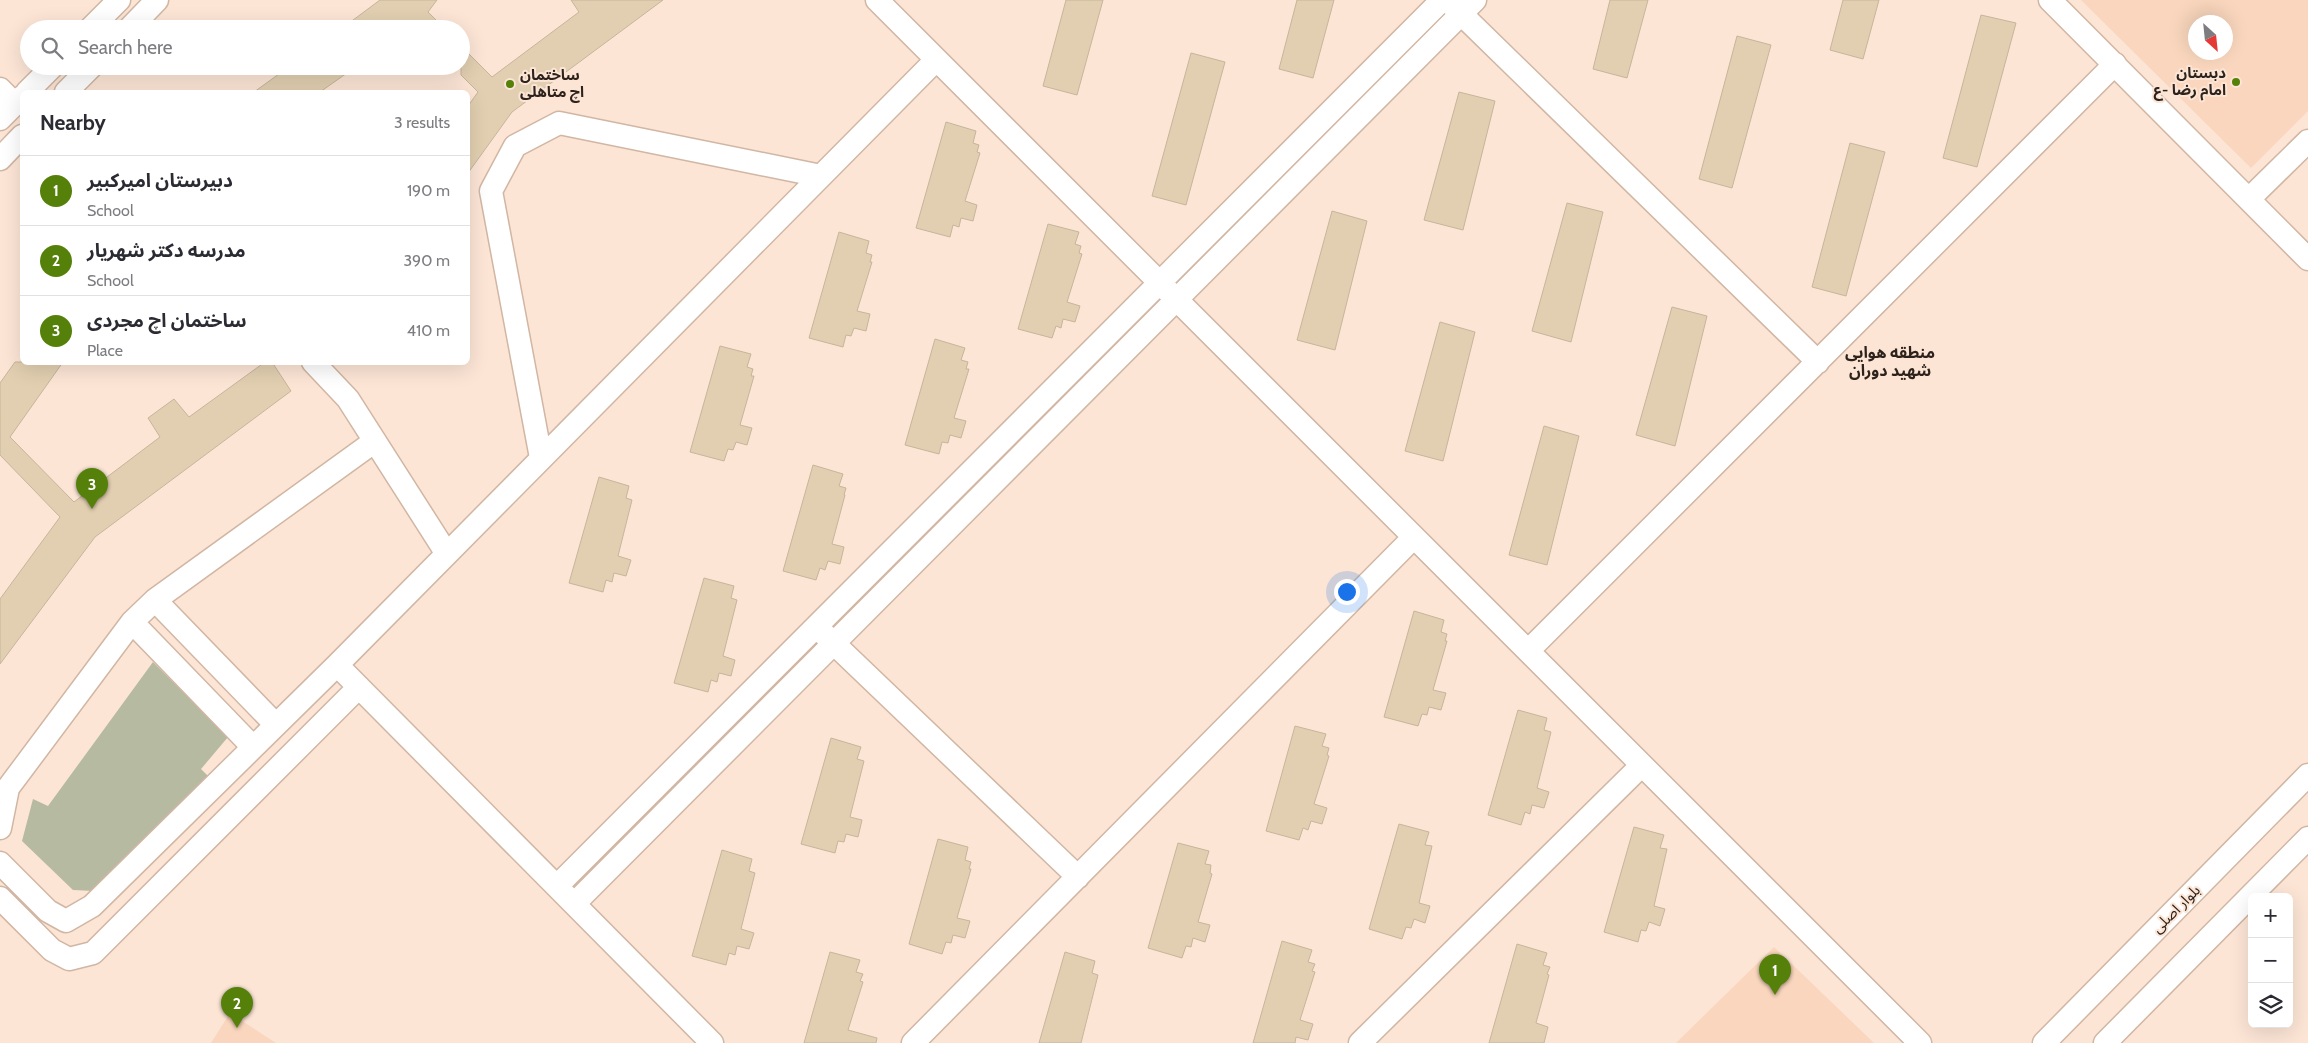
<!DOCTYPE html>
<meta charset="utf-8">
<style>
:root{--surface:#fff;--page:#f7f7f7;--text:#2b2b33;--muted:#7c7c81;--line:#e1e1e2;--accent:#55810b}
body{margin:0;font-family:Cabin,"Noto Sans Arabic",sans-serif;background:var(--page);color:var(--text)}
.controls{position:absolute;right:15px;bottom:15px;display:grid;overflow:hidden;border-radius:8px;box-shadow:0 5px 20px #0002}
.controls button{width:45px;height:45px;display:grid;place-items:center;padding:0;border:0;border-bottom:1px solid var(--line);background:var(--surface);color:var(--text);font:25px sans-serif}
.compass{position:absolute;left:2188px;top:15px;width:45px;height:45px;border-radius:50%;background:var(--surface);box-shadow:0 5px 20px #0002;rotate:153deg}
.you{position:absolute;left:1346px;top:591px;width:18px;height:18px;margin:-12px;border:4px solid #fff;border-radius:50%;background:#1a73e8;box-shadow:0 0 0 8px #1a73e833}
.badge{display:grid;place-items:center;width:32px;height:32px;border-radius:50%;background:var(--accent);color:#fff;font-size:16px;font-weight:700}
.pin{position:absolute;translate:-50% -41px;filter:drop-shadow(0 1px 2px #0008)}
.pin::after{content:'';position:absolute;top:26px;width:18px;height:15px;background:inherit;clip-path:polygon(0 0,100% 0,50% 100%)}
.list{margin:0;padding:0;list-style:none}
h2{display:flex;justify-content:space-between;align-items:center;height:65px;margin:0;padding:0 20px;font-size:21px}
h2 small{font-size:16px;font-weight:400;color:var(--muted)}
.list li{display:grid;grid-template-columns:32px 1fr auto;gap:15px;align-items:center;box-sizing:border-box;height:70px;padding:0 20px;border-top:1px solid var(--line)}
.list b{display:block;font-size:19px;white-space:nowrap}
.list p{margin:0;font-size:16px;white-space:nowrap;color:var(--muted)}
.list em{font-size:16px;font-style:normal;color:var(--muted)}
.icon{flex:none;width:28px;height:28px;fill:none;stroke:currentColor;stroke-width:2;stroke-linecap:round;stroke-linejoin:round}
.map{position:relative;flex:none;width:2308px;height:1043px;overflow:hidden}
.search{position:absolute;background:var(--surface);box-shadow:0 5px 20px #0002;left:20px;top:20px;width:450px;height:55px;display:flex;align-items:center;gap:12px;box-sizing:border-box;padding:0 18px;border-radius:28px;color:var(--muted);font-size:19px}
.panel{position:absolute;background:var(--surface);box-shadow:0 5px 20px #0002;left:20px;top:90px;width:450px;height:275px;border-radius:8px}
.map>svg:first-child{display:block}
.built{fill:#f9d6bd;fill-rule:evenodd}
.green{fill:#b5baa0}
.building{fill:#e2cfb1;stroke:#c6b59b}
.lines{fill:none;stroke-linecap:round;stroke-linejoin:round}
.minor-casing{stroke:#d1b6a3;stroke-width:25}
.minor{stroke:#fff;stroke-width:22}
.poi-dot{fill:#55810b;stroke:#fce5d5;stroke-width:2}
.labels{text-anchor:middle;stroke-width:4;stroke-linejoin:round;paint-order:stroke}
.poi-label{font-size:15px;font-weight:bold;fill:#2d231c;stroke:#fce5d5;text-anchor:end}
.street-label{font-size:15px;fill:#2d231c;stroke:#fce5d5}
.neighbourhood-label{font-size:16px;font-weight:bold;fill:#2d231c;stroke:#fce5d5}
</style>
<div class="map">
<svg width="2308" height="1043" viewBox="0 0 2308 1043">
<rect width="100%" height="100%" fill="#fce5d5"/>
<path class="built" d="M2081 0H2308V111L2251 168ZM2196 22H2226V52H2196Z
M1774 947 1874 1043H1676Z
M230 1013 276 1043H211Z"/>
<path class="green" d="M153 662 228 737 201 769 209 777 94 891 73 890 22 841 33 799 48 806Z"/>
<path class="building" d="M380 0H437L428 12 445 29H341Z
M571 0H663L512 112 468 173V106L478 92 461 75V46L492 77 579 12Z
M1066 0H1103L1077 95 1043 86Z
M1297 0H1334L1313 78 1279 69Z
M1610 0H1648L1627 78 1593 69Z
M1843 0H1879L1863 59 1830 50Z
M1981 15 2016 23 1977 167 1943 158Z
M1737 36 1771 45 1732 188 1699 179Z
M1191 53 1225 62 1186 205 1152 196Z
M290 66H357L320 92H254Z
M1459 92 1495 101 1463 230 1424 220Z
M946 122 976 131 973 143 979 145 977 152 980 153 965 201 977 205 973 221 961 218 959 227 953 225 950 237 916 228Z
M1850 143 1885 152 1846 296 1812 287Z
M1567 203 1603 212 1571 342 1532 331Z
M1332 211 1367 221 1335 350 1297 340Z
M1048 224 1079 232 1075 244 1081 246 1079 253 1082 254 1067 302 1080 306 1075 322 1063 319 1061 328 1056 326 1052 338 1018 329Z
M839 232 869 241 866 253 872 255 870 262H872L857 311 870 314 866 331 854 328 851 336 846 335 843 347 809 338Z
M1672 307 1707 316 1675 446 1636 435Z
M1440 322 1475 332 1443 461 1405 451Z
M935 339 965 348 961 360 968 362 966 369H969L954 418 966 421 961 438 950 435 948 443 942 442 939 454 905 445Z
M720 346 751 354 747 367 753 369 751 376H754L740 425 752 428 747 445 736 442 733 450 728 449 724 461 690 452Z
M15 362H63L10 437 74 502 160 437 148 418 174 399 189 417 265 362H272L291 391 95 537 0 664V599L60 517 0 455V383Z
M1544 426 1579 436 1547 565 1509 555Z
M813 465 843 474 839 486 846 488 844 495H845L832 544 844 547 840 564 828 561 825 570 820 568 816 580 783 571Z
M599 477 629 486 626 498 632 500 618 556 631 560 626 576 614 573 612 582 606 580 603 592 569 583Z
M704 578 734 586 731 598 737 600 723 656 735 660 731 676 719 673 717 682 711 680 708 692 674 683Z
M1414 611 1444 620 1441 632 1447 634 1445 641H1447L1433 690 1446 693 1441 710 1429 707 1427 715 1422 714 1418 726 1384 717Z
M1518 710 1547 718 1544 730 1551 732 1537 788 1549 792 1544 808 1532 805 1530 814 1525 812 1521 825 1488 815Z
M1295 726 1326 734 1322 746 1329 748 1327 755 1329 756 1314 804 1327 808 1322 824 1311 821 1308 830 1303 828 1299 840 1266 831Z
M831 738 861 747 857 759 864 761 850 817 862 820 858 837 846 834 844 842 838 841 835 853 801 844Z
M1399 824 1429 832 1425 845 1432 846 1419 903 1430 906 1425 923 1414 919 1411 928 1406 927 1402 939 1369 929Z
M1634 827 1664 835 1660 848 1667 849 1654 906 1665 909 1660 926 1649 922 1646 931 1641 930 1638 942 1604 932Z
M938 839 968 847 965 860 971 862 969 869H971L957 918 970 921 965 938 953 935 951 943 946 942 942 954 909 944Z
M1178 843 1209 851 1205 864 1211 865 1210 873 1212 874 1198 922 1210 925 1205 942 1193 938 1191 947 1186 946 1182 958 1148 948Z
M722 850 752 859 749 871 755 873 741 929 754 933 749 949 737 946 735 955 729 953 726 965 692 956Z
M1282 941 1312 950 1308 962 1315 964 1312 971 1315 972 1300 1020 1313 1024 1308 1040 1296 1037 1295 1043H1253Z
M1517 944 1547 953 1543 965 1550 967 1547 974 1549 975 1536 1023 1548 1027 1544 1043H1489Z
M830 952 860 960 856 972 863 974 860 981 863 982 848 1030 877 1038 876 1043H804Z
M1065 952 1095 961 1092 973 1098 975 1081 1043H1039Z"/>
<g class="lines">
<g class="minor-casing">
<path id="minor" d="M877 0 1920 1043
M2050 0 2308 259
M1451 4 1818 362
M90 29 119 0
M129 29 157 0
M0 89 15 104
M27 92 53 66
M66 92 92 66
M0 119 22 97
M0 159 22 136
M2250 198 2308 141
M313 362 348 399 447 554
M541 458 491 191 515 146 559 123 821 176
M155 600 276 725
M132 622 253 747
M824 634 1078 877
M1528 651 2115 64
M337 665 712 1043
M0 828 8 788 132 622 155 600 375 441
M0 863 48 911 66 921 92 906 337 665 936 60
M557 886 1442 0
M0 898 52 950 69 959 93 953 359 687
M574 904 1475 0
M913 1043 1414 537
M1360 1043 1642 765
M2044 1043 2308 775
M2105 1043 2308 838"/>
</g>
<use href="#minor" class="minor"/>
</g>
<g class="poi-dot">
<circle cx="2236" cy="82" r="5"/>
<circle cx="510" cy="84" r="5"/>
</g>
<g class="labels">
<g class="poi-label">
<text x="2226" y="78">دبستان<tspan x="2226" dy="17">امام رضا -ع</tspan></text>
<text x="520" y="80" text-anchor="start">ساختمان<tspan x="520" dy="17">اچ متاهلی</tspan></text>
</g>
<g class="street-label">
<text transform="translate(2176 909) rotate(-45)" y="5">بلوار اصلی</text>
</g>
<g class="neighbourhood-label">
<text x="1890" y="358">منطقه هوایی<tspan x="1890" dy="18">شهید دوران</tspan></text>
</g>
</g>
</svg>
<div class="controls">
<button>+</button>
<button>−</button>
<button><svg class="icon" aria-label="layers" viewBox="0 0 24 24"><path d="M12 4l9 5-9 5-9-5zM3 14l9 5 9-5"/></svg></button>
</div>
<svg class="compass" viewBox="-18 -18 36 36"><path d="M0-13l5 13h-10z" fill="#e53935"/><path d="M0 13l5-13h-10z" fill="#7c7c81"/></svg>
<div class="you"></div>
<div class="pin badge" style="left:1775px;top:995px">1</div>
<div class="pin badge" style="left:237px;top:1028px">2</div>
<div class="pin badge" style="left:92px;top:509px">3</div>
<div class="search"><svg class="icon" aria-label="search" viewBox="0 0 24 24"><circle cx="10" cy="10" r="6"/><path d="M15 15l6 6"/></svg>Search here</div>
<section class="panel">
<h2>Nearby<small>3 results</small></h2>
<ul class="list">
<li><span class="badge">1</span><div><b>دبیرستان امیرکبیر</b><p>School</p></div><em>190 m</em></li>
<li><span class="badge">2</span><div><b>مدرسه دکتر شهریار</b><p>School</p></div><em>390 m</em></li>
<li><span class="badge">3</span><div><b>ساختمان اچ مجردی</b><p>Place</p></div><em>410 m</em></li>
</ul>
</section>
</div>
